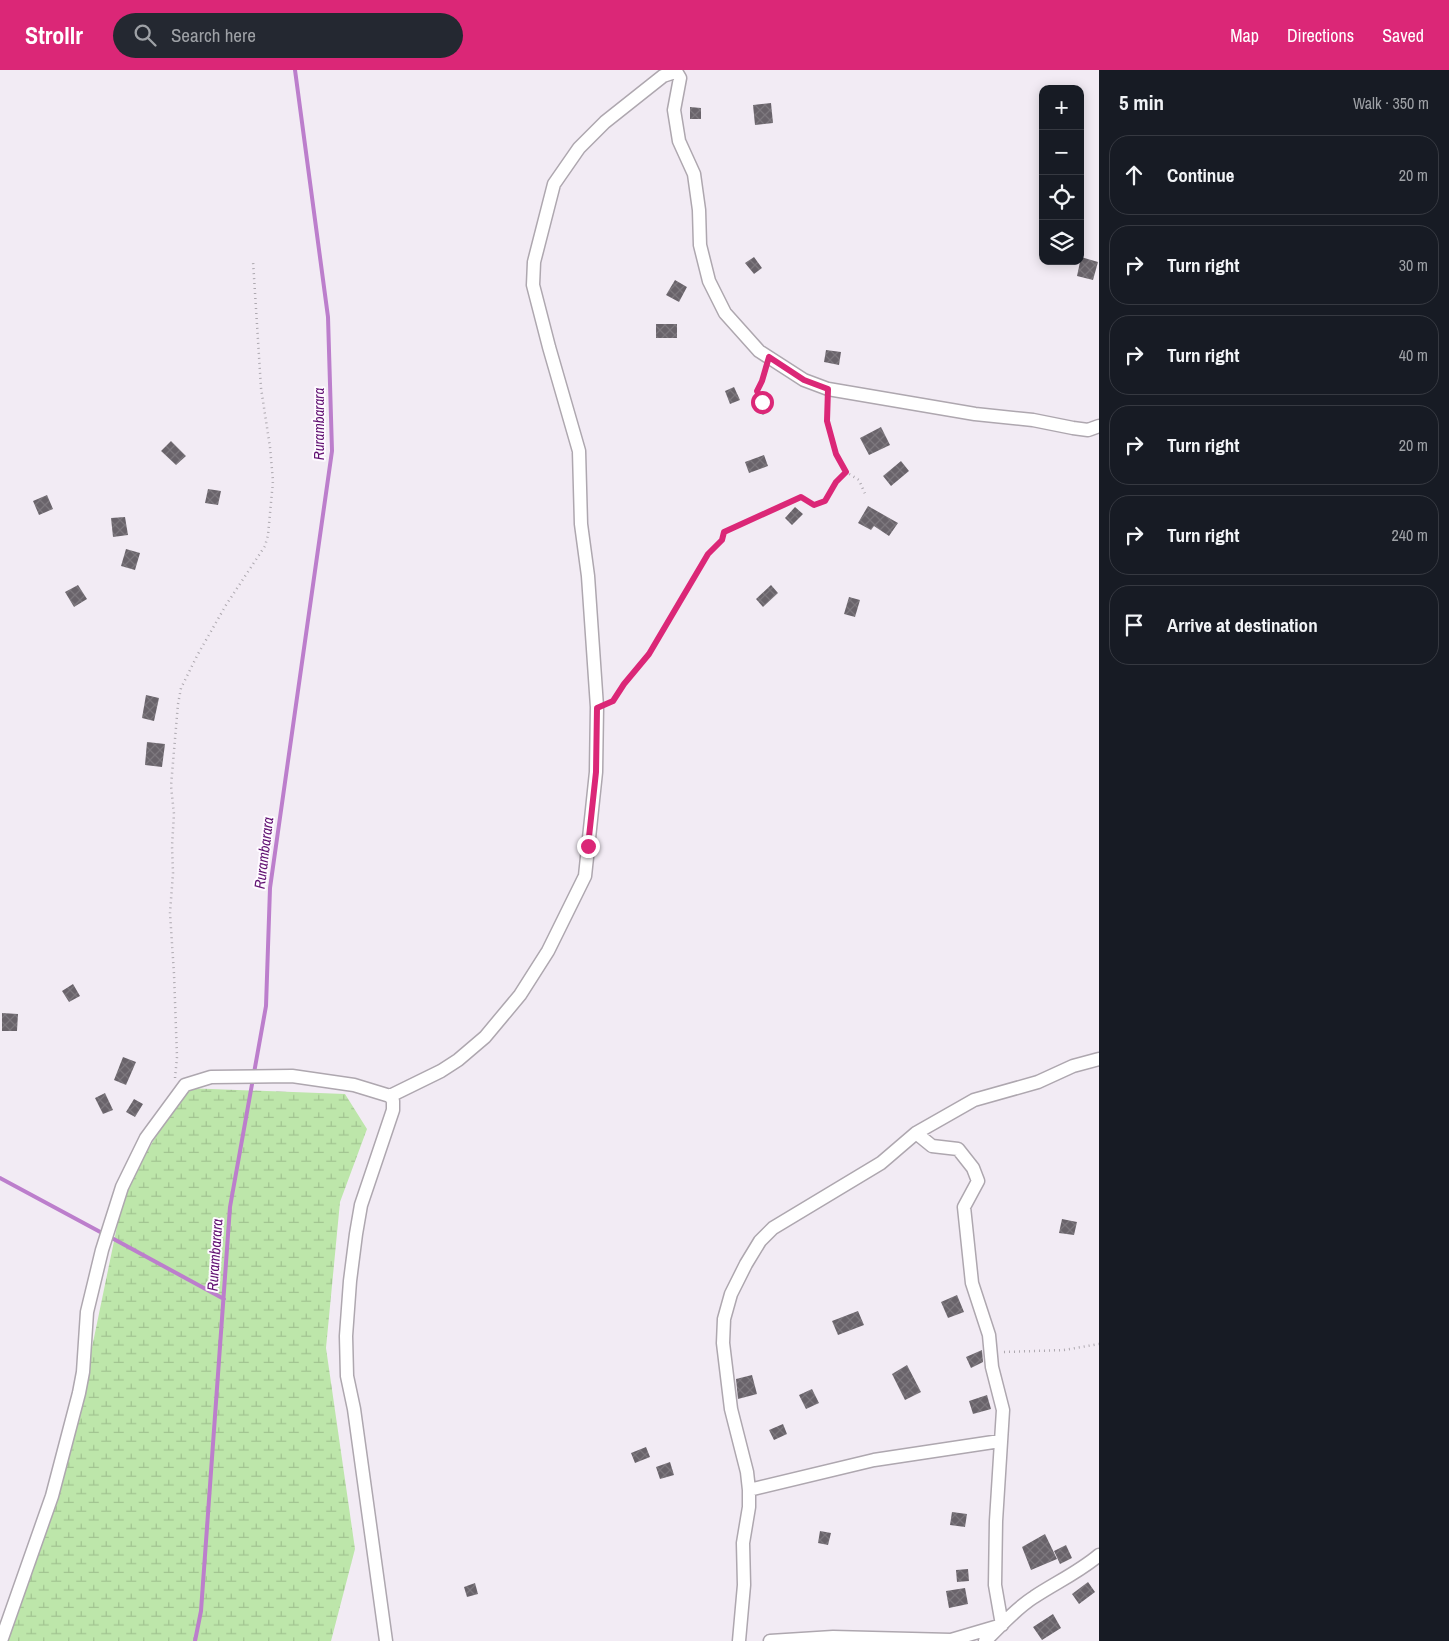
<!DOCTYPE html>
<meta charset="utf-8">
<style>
:root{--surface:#171b24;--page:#242831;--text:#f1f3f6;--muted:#9ea1a6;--line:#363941;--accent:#db2777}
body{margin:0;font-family:"Archivo Narrow",sans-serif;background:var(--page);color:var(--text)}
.controls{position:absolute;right:15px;top:15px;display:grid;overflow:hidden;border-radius:10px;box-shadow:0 2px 12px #0003}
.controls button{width:45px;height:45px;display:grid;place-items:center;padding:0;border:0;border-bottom:1px solid var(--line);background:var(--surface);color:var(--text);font:25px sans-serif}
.stop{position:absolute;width:15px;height:15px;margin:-11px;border:4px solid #db2777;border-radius:50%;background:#fff}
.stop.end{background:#db2777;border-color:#fff;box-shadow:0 1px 5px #0008}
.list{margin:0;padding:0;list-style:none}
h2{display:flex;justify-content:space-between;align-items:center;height:65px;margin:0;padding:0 20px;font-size:21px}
h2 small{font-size:16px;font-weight:400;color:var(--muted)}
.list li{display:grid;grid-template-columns:32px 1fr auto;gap:15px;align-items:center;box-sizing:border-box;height:80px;margin:0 10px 10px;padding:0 10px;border:1px solid var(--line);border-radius:20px}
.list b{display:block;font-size:19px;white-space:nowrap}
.list em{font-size:16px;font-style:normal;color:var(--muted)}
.icon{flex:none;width:28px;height:28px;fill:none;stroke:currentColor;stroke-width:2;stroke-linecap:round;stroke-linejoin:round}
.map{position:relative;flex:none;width:1099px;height:1571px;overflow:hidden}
header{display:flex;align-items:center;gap:30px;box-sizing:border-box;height:70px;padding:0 25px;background:var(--accent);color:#fff}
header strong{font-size:24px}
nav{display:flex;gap:28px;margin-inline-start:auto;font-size:18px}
.search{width:350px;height:45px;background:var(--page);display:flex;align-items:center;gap:12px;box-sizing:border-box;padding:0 18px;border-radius:28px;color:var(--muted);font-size:19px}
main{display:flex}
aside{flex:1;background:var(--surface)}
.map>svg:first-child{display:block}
.wetland{fill:url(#wetland-marsh)}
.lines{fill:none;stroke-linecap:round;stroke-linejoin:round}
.stream{stroke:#bc7ecc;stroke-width:4}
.building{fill:url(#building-cross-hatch)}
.street-casing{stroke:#aea7af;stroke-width:15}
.path{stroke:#ada8af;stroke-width:2.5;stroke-dasharray:1 4;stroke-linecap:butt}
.street{stroke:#fff;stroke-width:12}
.route{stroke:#db2777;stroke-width:6}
.labels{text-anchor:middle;stroke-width:4;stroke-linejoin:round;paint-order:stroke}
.water-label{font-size:15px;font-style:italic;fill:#611172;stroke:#fefaff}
</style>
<header>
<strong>Strollr</strong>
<div class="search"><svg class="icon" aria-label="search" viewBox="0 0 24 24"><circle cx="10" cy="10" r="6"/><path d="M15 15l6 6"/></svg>Search here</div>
<nav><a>Map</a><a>Directions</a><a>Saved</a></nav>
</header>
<main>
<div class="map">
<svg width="1099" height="1571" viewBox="0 0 1099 1571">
<defs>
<pattern id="wetland-marsh" width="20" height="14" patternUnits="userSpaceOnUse" patternTransform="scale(1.25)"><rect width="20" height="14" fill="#bde6aa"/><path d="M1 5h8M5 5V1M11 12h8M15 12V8" fill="none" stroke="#a2c491"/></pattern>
<pattern id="building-cross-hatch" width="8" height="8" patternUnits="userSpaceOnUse" patternTransform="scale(1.25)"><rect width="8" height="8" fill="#69636a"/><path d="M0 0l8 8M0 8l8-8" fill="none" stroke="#7d787e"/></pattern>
</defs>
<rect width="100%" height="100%" fill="#f2ebf4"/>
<path class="wetland" d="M185 1018 345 1024 367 1059 340 1132 326 1278 355 1479 331 1571H6L90 1287 125 1118Z"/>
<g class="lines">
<path class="stream" d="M0 1108 104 1164
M110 1167 224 1229
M195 1571 201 1541 230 1137 266 936 270 818 332 381 328 247 295 0"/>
</g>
<path class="building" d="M771 33 773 53 755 55 753 35Z
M690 37 701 38V49H690Z
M754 187 762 198 754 204 745 193Z
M1081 187 1098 192 1093 210 1077 206Z
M675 210 687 217 679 232 666 225Z
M656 254H677V268H656Z
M826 280 841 282 839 295 824 292Z
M734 317 740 330 730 334 725 321Z
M881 357 890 375 869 385 860 368Z
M171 371 186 386 176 395 161 381Z
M764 385 768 396 749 403 745 392Z
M901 391 909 401 891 416 883 406Z
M208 419 221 421 218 435 205 433Z
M47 425 53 439 39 445 33 431Z
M868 436 898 453 889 466 874 456 871 460 858 453Z
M795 437 803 444 792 455 785 448Z
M125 447 128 465 113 467 111 448Z
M126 479 140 483 135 500 121 496Z
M78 515 87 529 74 537 65 522Z
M771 515 778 523 763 537 756 529Z
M849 527 860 530 855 547 844 544Z
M146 625 159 628 154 651 142 648Z
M147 672 165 674 162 697 145 695Z
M73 914 80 926 69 932 62 921Z
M2 943 18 944 17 961H2Z
M123 987 136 992 126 1015 114 1010Z
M105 1023 113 1040 103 1044 95 1028Z
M134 1029 143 1034 135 1047 126 1042Z
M1062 1149 1077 1152 1074 1165 1059 1163Z
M957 1225 964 1242 948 1248 941 1232Z
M858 1241 864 1255 838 1265 832 1251Z
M982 1280 983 1292 971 1298 966 1287Z
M907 1295 921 1322 905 1330 892 1304Z
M752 1305 757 1324 738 1329 736 1309Z
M812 1319 819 1333 806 1339 799 1325Z
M987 1325 991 1339 973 1344 969 1331Z
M783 1354 787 1364 774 1370 769 1360Z
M646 1377 650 1387 635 1393 631 1383Z
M670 1392 674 1405 660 1409 656 1397Z
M952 1442 967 1444 965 1457 950 1455Z
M820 1461 831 1463 828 1475 818 1473Z
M1045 1464 1057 1489 1031 1500 1022 1477Z
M1066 1475 1072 1488 1060 1494 1054 1481Z
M968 1499 969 1511 957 1512 956 1500Z
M1088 1512 1095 1522 1079 1534 1072 1524Z
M475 1513 478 1524 467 1527 464 1517Z
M965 1518 968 1534 949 1538 946 1521Z
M1053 1544 1061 1558 1042 1570 1033 1557Z"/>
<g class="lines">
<g class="street-casing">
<path id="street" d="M390 1026 441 1001 458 990 485 967 520 925 548 881 585 806 596 702 597 637 588 506 581 454 579 381 549 277 533 215 534 192 554 114 579 78 605 52 663 6 672 3H677L680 8 674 40 679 71 694 104 699 140 700 175 709 211 725 243 759 281 804 310 828 319 975 344 1033 350 1073 358 1088 360 1099 356
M749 1420 874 1390 1000 1371
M1 1571 52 1426 79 1323 83 1302 87 1242 102 1180 122 1117 146 1068 185 1015 211 1007 292 1006 354 1015 390 1026 393 1031V1040L361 1135 356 1164 350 1211 346 1266 347 1306 354 1339 386 1571
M739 1571 744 1515 743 1473 749 1437V1420L747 1402 731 1339 723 1273 724 1249 731 1224 746 1194 760 1171 773 1158 881 1093 916 1063 974 1030 1038 1012 1073 996 1099 989
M770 1571 833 1567 951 1570 1002 1555 995 1515 996 1451 1003 1340 992 1297 989 1265 972 1213 964 1137 978 1111 973 1098 958 1079 932 1076 916 1063
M985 1571C1001 1556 1015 1539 1034 1527 1055 1513 1079 1502 1099 1485"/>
</g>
<path class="path" d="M828 332 827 351 836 383 846 402
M763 345 762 333 757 321 766 298
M608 633 613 631 624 614 649 584 708 485 722 470 724 462 801 427 814 435 825 431 836 413 846 402 859 410 866 426
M175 1008 177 987 174 904 170 843 173 803 172 776 174 744 171 716 178 634 181 618 198 584 226 535 265 476 268 465 273 411 270 377 261 318 253 191
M1004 1282 1064 1280 1099 1274"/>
<use href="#street" class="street"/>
</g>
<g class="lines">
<path class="route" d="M588 776 596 702 597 638 613 631 624 614 649 584 708 484 722 470 724 462 801 427 814 435 825 431 836 412 846 402 836 384 827 351 828 319 804 310 769 287 762 311 757 321 762 332"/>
</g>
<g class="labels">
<g class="water-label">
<text transform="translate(319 354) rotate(-90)" y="5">Rurambarara</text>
<text transform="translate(264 783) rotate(-83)" y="5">Rurambarara</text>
<text transform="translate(215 1185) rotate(-86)" y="5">Rurambarara</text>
</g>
</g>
</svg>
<div class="controls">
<button>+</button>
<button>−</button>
<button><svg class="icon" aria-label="locate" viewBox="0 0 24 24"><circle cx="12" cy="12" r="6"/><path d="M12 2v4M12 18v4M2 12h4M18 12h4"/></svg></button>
<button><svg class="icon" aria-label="layers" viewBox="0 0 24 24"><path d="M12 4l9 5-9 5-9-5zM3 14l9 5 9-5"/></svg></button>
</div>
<div class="stop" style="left:762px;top:332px"></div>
<div class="stop end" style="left:588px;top:776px"></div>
</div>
<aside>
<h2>5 min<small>Walk · 350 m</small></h2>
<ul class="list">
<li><svg class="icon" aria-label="ahead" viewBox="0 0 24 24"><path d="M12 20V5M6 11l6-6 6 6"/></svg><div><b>Continue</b></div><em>20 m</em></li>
<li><svg class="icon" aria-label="right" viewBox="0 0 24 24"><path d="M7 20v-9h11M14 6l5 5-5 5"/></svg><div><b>Turn right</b></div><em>30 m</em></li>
<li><svg class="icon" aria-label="right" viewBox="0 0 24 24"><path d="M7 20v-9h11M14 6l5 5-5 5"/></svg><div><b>Turn right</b></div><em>40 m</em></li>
<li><svg class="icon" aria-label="right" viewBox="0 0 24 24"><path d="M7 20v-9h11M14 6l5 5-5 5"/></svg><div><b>Turn right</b></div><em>20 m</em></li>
<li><svg class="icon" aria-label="right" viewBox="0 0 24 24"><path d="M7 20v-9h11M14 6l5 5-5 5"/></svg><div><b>Turn right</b></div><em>240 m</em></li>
<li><svg class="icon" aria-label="arrive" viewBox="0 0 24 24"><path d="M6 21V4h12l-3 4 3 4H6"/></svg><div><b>Arrive at destination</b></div></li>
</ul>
</aside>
</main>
